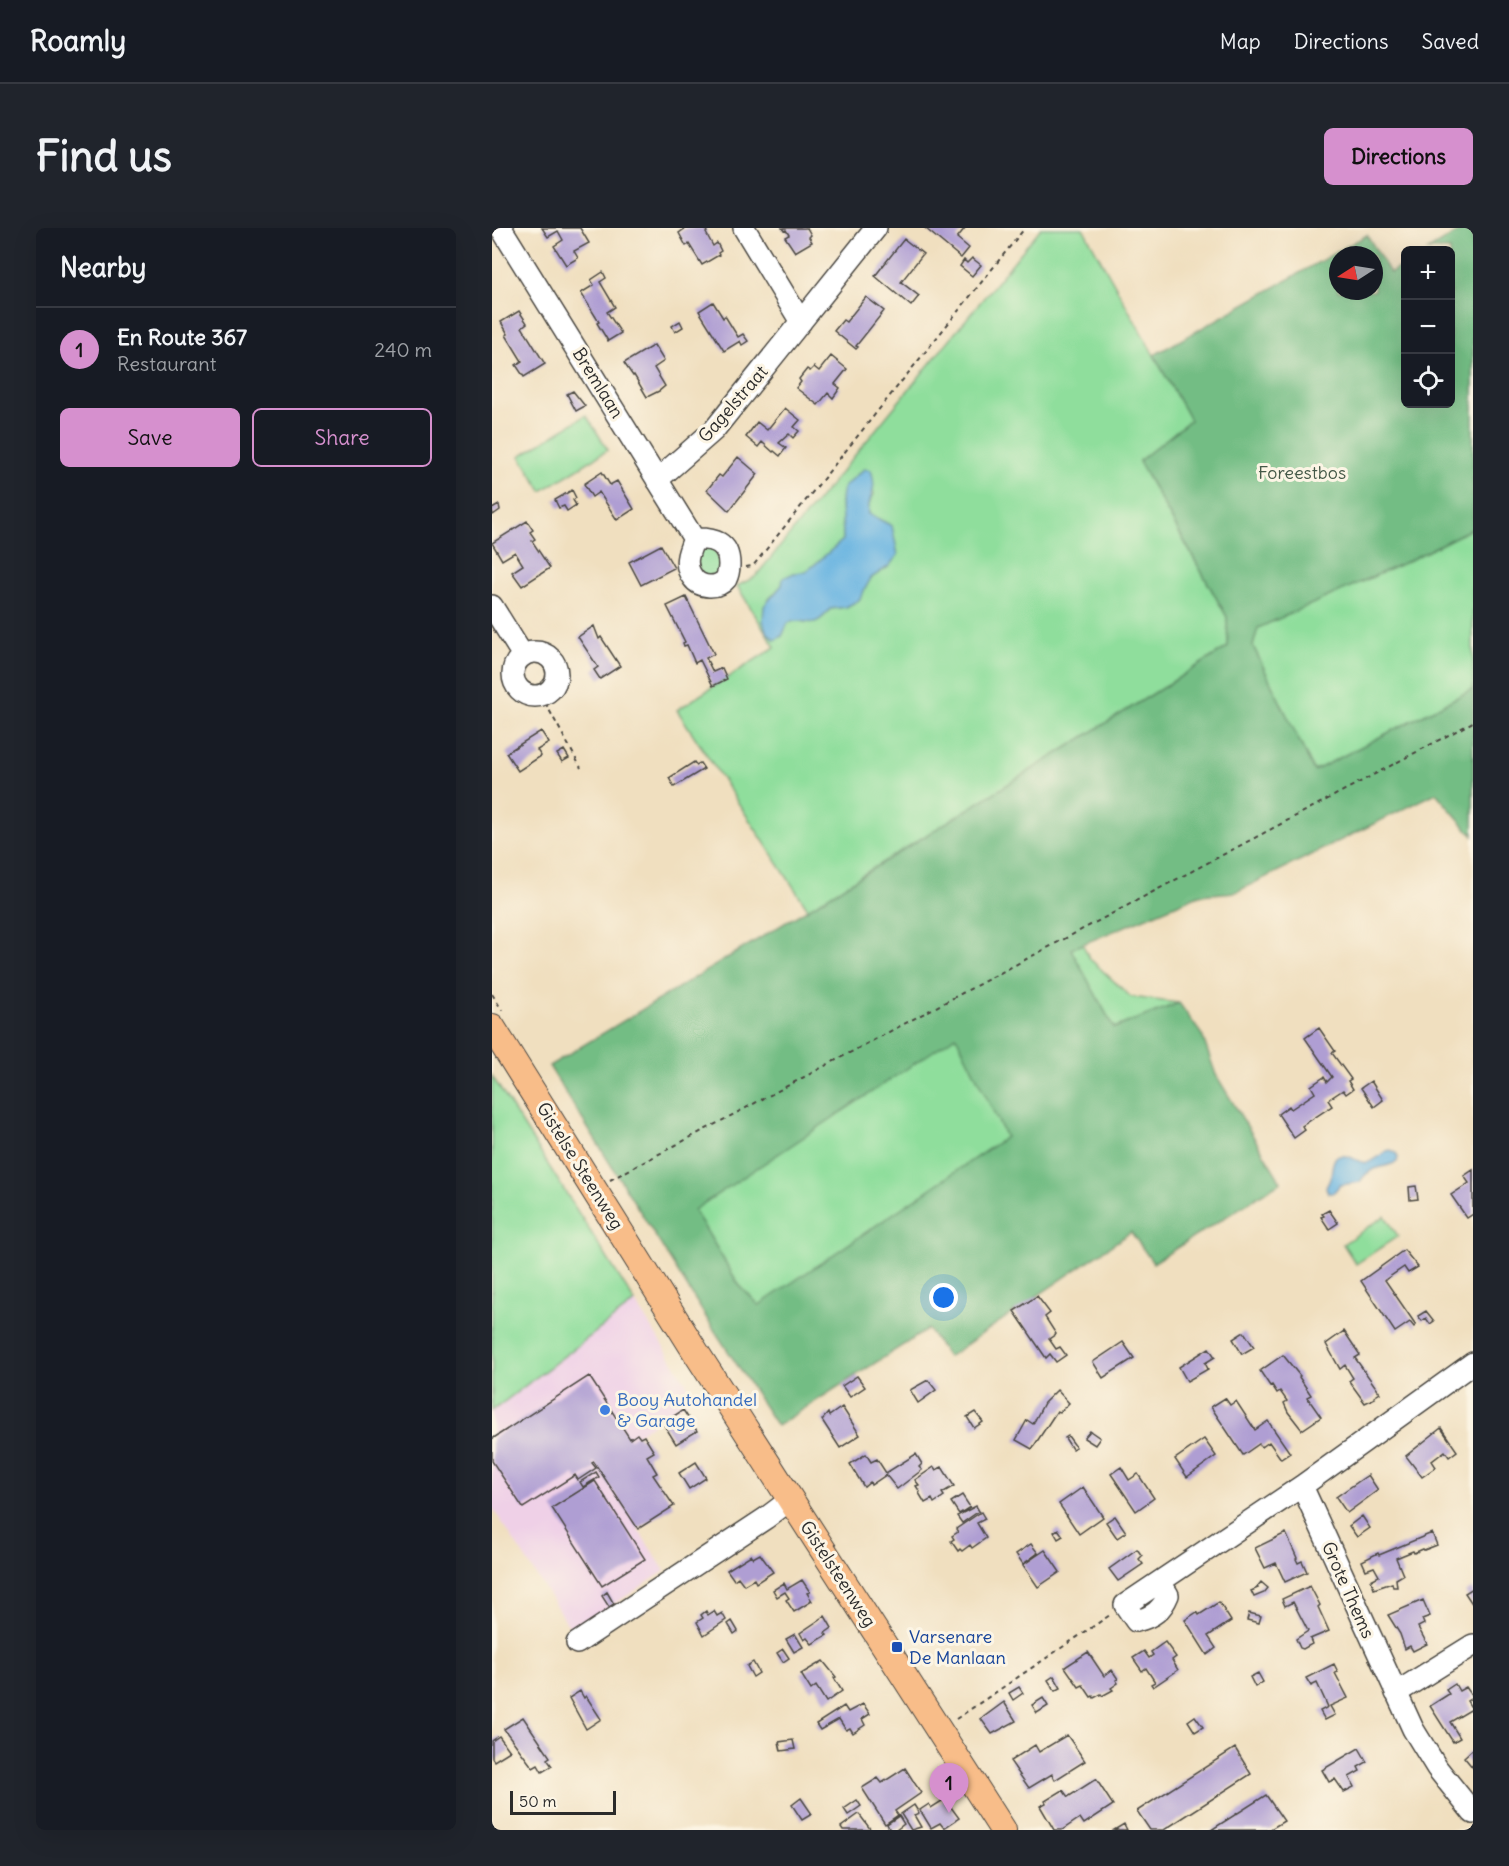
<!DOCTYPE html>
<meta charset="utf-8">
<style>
:root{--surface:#171b24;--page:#20242c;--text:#f1f3f6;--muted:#9ea1a6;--line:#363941;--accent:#d690ce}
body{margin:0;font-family:Delius,sans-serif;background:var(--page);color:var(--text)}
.controls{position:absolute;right:18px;top:18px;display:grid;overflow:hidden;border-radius:9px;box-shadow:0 6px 24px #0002}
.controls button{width:54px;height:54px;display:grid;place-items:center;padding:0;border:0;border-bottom:2px solid var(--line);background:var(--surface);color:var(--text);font:30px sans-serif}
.compass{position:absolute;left:837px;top:18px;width:54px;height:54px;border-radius:50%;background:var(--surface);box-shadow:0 6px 24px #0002;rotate:258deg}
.scale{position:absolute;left:18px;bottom:15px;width:106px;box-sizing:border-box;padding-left:6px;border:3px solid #2b2b2b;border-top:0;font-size:16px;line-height:21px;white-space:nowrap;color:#2b2b2b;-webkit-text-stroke:4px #fcf5e5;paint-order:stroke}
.you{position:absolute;left:452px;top:1070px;width:21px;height:21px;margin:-15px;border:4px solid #fff;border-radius:50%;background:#1a73e8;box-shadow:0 0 0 9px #1a73e833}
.badge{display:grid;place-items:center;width:39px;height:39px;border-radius:50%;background:var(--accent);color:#111;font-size:20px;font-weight:700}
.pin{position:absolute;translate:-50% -50px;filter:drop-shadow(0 2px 3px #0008)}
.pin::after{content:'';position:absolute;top:32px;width:21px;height:18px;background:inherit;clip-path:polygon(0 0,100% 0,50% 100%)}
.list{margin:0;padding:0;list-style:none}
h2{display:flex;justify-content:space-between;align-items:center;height:78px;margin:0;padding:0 24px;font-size:26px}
h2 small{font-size:20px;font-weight:400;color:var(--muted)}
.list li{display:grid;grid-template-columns:39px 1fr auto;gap:18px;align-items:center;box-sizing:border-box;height:84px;padding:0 24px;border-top:2px solid var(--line)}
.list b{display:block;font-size:22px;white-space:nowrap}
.list p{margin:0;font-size:20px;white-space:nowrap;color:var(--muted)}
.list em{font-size:20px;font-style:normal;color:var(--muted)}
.actions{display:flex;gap:12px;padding:18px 24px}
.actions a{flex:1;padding:14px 0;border:2px solid var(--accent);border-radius:9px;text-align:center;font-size:21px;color:var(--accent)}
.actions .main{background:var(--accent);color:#111}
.icon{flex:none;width:33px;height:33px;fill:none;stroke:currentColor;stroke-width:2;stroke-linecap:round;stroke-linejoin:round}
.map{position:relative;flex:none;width:981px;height:1602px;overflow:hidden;border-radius:9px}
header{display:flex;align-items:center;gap:36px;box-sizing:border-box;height:84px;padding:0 30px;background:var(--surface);border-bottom:2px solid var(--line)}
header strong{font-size:28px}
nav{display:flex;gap:33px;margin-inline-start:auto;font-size:21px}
.intro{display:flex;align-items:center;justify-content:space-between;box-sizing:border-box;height:144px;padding:0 36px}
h1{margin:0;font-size:42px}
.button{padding:15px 27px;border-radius:9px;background:var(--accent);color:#111;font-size:21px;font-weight:700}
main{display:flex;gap:36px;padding:0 36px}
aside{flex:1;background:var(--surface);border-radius:9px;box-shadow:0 6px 24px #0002}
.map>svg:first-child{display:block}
.built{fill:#efd0e7}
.green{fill:#8fde9c;stroke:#5d8464;stroke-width:1.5;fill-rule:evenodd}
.forest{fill:#73bd84;stroke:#4f7458;stroke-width:1.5;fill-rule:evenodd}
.water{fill:#68b4e1;stroke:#4a7086;stroke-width:1.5}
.building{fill:#af9ed3}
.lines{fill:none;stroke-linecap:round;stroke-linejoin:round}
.minor-casing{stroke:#494641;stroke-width:24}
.major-casing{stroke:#494641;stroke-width:28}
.path{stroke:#494641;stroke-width:2;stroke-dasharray:4.5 4.5;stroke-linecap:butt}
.minor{stroke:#fff;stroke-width:21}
.major{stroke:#f8bd89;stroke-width:26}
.shop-dot{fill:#3f7fe0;stroke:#fcf5e5;stroke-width:2}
.transit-dot{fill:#1a4fb4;stroke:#fcf5e5;stroke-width:2}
.labels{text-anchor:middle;stroke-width:6;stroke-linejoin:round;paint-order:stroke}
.street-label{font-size:18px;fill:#2b2b2b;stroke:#fcf5e5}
.park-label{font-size:18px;fill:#445847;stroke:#fcf5e5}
.shop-label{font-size:18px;fill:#366cbe;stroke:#fcf5e5;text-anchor:start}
.transit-label{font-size:18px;fill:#164399;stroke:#fcf5e5;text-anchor:start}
</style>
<header>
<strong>Roamly</strong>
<nav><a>Map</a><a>Directions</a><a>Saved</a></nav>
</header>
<div class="intro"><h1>Find us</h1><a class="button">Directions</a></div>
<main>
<aside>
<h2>Nearby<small></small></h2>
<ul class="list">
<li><span class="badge">1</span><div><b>En Route 367</b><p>Restaurant</p></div><em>240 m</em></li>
</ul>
<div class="actions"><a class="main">Save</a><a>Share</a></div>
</aside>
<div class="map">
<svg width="981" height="1602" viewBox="0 0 981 1602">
<rect width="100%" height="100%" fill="#fcf5e5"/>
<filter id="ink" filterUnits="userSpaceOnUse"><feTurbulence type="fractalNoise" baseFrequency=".0167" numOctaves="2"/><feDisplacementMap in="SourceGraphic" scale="12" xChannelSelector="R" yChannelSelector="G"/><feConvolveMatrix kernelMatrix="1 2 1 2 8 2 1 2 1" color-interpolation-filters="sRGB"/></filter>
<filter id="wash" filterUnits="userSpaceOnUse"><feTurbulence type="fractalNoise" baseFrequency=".008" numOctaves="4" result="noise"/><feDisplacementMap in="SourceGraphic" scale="24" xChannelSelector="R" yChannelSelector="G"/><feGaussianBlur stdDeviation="1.35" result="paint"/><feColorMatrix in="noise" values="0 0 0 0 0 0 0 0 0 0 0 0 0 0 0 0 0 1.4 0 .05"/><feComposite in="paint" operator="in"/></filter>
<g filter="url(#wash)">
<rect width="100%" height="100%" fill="#f0dfbf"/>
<path class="built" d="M143 1074 203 1169 102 1234 173 1343 80 1403 0 1279V1183Z"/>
<path class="green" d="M549 0H591L698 192 647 234 735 389 736 419 316 681 185 482 283 419 245 358 263 349ZM372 241 382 266 376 277 377 286 400 298 396 339 379 350 367 372 354 379 338 381C319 406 314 387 295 395L290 408 271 394 275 373 302 345 314 344 351 312C352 299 346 272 351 263 354 255 365 247 372 241Z
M94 187 116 222 50 263 28 228Z
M981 300V461L822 543 761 418 765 400 914 334Z
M210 320H223L231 344 212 351 201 329Z
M590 715 598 731 639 769 687 775 622 800 578 721Z
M464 807 514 909 267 1078 247 1057 201 982Z
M0 848 143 1074 0 1183Z
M893 988 906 1008 864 1036 851 1016Z"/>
<path class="forest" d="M973 0H981V300L914 334 766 400 761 418 822 543 981 461V608L944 565 744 664 707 667 579 721 622 800 687 775 710 807 724 847 789 954 661 1035 639 1004 456 1129 436 1101 285 1198 219 1097 57 838 316 681 736 419 735 389 647 233 698 192 662 127 875 7 898 45 913 36 914 176H958V22H936ZM846 27H882V63H846ZM464 808 514 909 267 1077 247 1057 202 982Z"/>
<path class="water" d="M372 241 379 242C387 266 374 268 377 286L400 298 406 327 396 339 379 350 367 372 354 379 338 381C319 406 314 387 296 395L290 408 283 412 274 403 271 393 272 378 290 357 291 350 302 345 314 344 351 312C352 299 346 271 351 261 356 253 366 247 372 241Z
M894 923 899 922 904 925 906 929 905 934C889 941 877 938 868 954L848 957 841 965H836L834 959C843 946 837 939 844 929 867 922 865 949 894 923Z"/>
<g id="blocks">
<path class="building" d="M50 0H88L97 15 82 23 86 30 74 37 62 18 71 12 66 3 56 9Z
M194 0H213L215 4 214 5 221 18 225 15 229 23 226 25 227 27 210 37 197 16 194 18 187 5Z
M290 0H315L319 7 317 9 320 14 303 24 293 9 297 7 294 2 292 3Z
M433 0H473L465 10 477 20 469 30Z
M412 11 431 26 409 54 427 68 419 78 383 48Z
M480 30 489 37 480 48 468 38 472 32 475 35Z
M111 44 114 50 108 54 123 79 115 84 129 105 116 113 105 95 107 94 89 65 102 57 99 52Z
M374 69 392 83 364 118 366 119 364 121 342 103 351 92 354 94Z
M221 74 231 90 233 88 246 109 251 106 256 113 250 117 248 113 232 123 207 83Z
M27 83 35 95 30 99 53 136 32 149 24 137 30 133 14 107 16 106 9 94Z
M188 93 191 99 183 104 180 98Z
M162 117 172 133 162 140 173 158 167 163 155 169 142 147 141 148 132 135Z
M339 128 355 141 343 156 348 160 341 170 336 165 326 177 304 160 309 154 307 151 315 141 318 143 322 139 327 143Z
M81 163 93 178 84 183 75 166Z
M293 180 308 192 302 199 307 203 301 210 297 206 287 215 294 220 288 228 282 223 281 224 270 214 266 219 254 209 265 194 275 202Z
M246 229 266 246 237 283 215 262 227 247 230 249Z
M110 244 118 257 125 253 142 281 125 292 107 264 100 269 92 256Z
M80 262 84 270 81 272 84 277 75 283 72 278 67 280 63 272Z
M7 277 8 282 1 287 0 281Z
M35 293 41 302 38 304 43 311 40 313 58 340 30 358 20 344 31 337 23 324 10 332 0 315Z
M169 317 182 340 149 357 137 334Z
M194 369 222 426 214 430 221 444 230 440 235 451 221 458 208 432 203 435 195 417 192 418 191 415 193 414 175 378Z
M102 398 107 411 109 409 128 438 108 451 102 442 106 439 86 409Z
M49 503 57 515 45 522 49 528 26 543 14 525Z
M72 522 77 530 70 534 65 526Z
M202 534 204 537 208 535 212 541 182 559 177 550Z
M827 800 843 823 840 825 859 851 856 853 861 861 854 866 851 862 836 872 840 878 810 898 813 902 802 910 786 886 797 878 799 881 823 865 819 858 832 849 835 854 840 849 813 810Z
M879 853 891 872 882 879 869 860Z
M981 942V986L975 990 959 967 977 955 972 948Z
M924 958 926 971 918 972 917 959Z
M837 982 846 995 837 1001 829 989 832 988 830 986Z
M912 1022 926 1039 916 1045 912 1039 893 1052 924 1097 922 1099 918 1094 903 1104 869 1053Z
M545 1068 558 1085 553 1089 564 1106 557 1111 564 1121 568 1119 574 1127 564 1134 558 1126 554 1130 522 1083Z
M934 1083 942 1093 938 1096 934 1090 930 1093 926 1088Z
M852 1103 868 1127 863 1130 888 1165 882 1169 883 1170 873 1175 857 1153 861 1150 853 1137 848 1141 834 1116Z
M752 1104 762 1119 750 1126 741 1111Z
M631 1114 642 1130 611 1150 601 1134Z
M717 1120 723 1129 713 1135 716 1141 695 1153 687 1139Z
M791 1127 808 1148 807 1149 819 1167 815 1169 829 1189 810 1202 796 1184 792 1175 795 1173 788 1163 785 1165 780 1157 778 1158 768 1143Z
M97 1148 138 1211 145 1206 148 1210 152 1208 162 1224 155 1228 165 1245 161 1247 182 1278 146 1301 102 1234 100 1235 104 1240 86 1252 83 1247 31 1280 0 1233V1211Z
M365 1148 373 1159 358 1169 350 1158Z
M436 1152 444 1162 426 1175 418 1162Z
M565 1162 577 1175 568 1184 565 1183 540 1221 524 1212 535 1192 541 1196 552 1175Z
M733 1170 738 1177 744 1173 763 1202 776 1193 798 1225 789 1231 777 1214 770 1219 767 1216 751 1227 719 1179Z
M350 1179 368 1207 348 1220 330 1192 336 1185 337 1188Z
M191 1182 205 1203 184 1216 171 1195Z
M483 1184 491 1194 482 1200 475 1189Z
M949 1200 965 1223 957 1229 953 1223 940 1233 944 1239 930 1249 914 1228Z
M598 1203 608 1210 603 1217 592 1210Z
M576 1208 584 1219 580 1221 573 1210Z
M712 1211 724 1228 695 1249 683 1231Z
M374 1226 379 1234 385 1231 394 1245 424 1226 430 1236 427 1239 430 1242 405 1261 394 1247 379 1257 378 1254 372 1259 358 1236Z
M204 1234 214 1250 197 1261 187 1245Z
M442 1239 444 1242 450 1239 462 1258 450 1265 452 1268 442 1275 440 1271 433 1275 427 1265 428 1264 424 1258 427 1257 423 1252Z
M629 1239 637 1252 646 1246 662 1270 644 1283 619 1246Z
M104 1244 107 1249 91 1259 88 1254Z
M876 1247 886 1262 855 1285 844 1269Z
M103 1253 153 1331 110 1358 60 1280Z
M591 1259 611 1289 587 1306 567 1276Z
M470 1267 478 1279 467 1286 459 1274Z
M484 1278 487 1283 470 1295 465 1288Z
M489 1284 493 1291 485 1295 494 1310 480 1320 478 1317 470 1323 468 1321 466 1323 459 1313 462 1311 460 1308 466 1304 464 1301Z
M623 1288 634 1304 625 1310 614 1294Z
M870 1288 878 1300 865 1309 857 1298Z
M566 1301 571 1308 566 1311 562 1304Z
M794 1305 805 1330 804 1331 806 1335 810 1333 815 1344 793 1354 784 1335 773 1340 763 1320Z
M940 1305 945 1317 932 1322 931 1321 922 1325 921 1323 904 1330 911 1347 904 1351 905 1359H901L900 1355 882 1361 879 1352 887 1348 882 1339 874 1342 870 1333 886 1325 887 1327Z
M539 1316 546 1325 531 1336 524 1326Z
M645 1321 650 1328 647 1331 651 1336 626 1353 617 1341Z
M553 1322 568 1344 546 1359 531 1337Z
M268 1326 281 1344 264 1355 262 1351 252 1357 246 1349 242 1352 235 1342 259 1327 261 1330Z
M310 1352 318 1364 315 1365 320 1373 302 1384 294 1372 297 1370 293 1364 285 1369 281 1362 292 1355 295 1361Z
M769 1354 776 1360 772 1365 762 1369 759 1363 766 1360 765 1359Z
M818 1358 828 1377 826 1379 837 1403 818 1411 820 1416 811 1421 808 1420 804 1411 816 1403 801 1374 793 1378 790 1371Z
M981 1360V1377L973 1365Z
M115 1364 122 1376 117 1379 110 1368Z
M931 1372 938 1388 930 1391 932 1396 926 1399 935 1416 921 1423 918 1418 913 1421 908 1406 896 1387Z
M727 1374 739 1393 716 1408 724 1420 715 1427 693 1392 705 1384 707 1387Z
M214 1383 216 1387 222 1383 225 1388 230 1385 234 1392 212 1407 205 1394 211 1390 209 1387Z
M757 1385 769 1388 767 1395 755 1392Z
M333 1388 340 1400 333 1405 335 1407 320 1416 315 1410 312 1412 308 1405Z
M240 1393 246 1403 242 1406 236 1396Z
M303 1406 311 1419 302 1424 294 1411Z
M673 1414 684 1429 680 1432 686 1442 661 1459 659 1456 663 1454 654 1440 650 1443 641 1430 652 1423 657 1430 661 1427 659 1424Z
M291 1421 297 1430 291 1434 285 1425Z
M596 1424 612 1448 620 1442 626 1451 624 1452 626 1455 619 1460 621 1462 610 1468 609 1466 602 1470 601 1468 599 1469 591 1457 587 1459 573 1439Z
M331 1433 344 1449 342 1450 350 1463 334 1474 324 1458 319 1462 309 1446Z
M261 1434 267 1445 261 1449 255 1438Z
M842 1436 846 1444 843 1445 856 1470 838 1478 843 1487 833 1492 828 1483 836 1479 825 1455 819 1458 814 1450Z
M766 1445 771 1454 763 1459 758 1449Z
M562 1448 569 1460 563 1463 556 1452Z
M963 1456 967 1463 974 1459 981 1469 975 1473 980 1481 958 1494 968 1510 961 1514 938 1478 957 1466 954 1462Z
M527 1459 531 1465 521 1472 517 1465Z
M88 1463 92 1470 94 1468 109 1491 94 1501 77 1470Z
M551 1470 556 1478 545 1485 540 1477Z
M512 1474 524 1493 500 1506 489 1491Z
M371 1476 378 1486 370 1491 373 1497 361 1505 358 1500 354 1502 347 1491 328 1502 324 1496 352 1478 356 1484Z
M703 1488 711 1499 703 1504 696 1493Z
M31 1489 58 1529 55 1531 60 1538 50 1544 46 1537 41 1540 12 1501Z
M575 1507 593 1533 563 1552 560 1546 537 1560 518 1533 543 1517 547 1524Z
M7 1508 18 1523 2 1533 0 1530V1513Z
M301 1512 303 1521 289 1523 287 1514Z
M743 1520 759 1546 672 1602H658L645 1583Z
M867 1520 875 1534 866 1539 868 1543 857 1549 862 1559 852 1564 843 1551 837 1554 830 1542Z
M981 1521V1540L972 1529Z
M413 1540 429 1565 403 1583 406 1587 393 1596 370 1560 386 1550 390 1555Z
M604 1551 621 1577 592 1596 588 1590 570 1602H562L548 1578 554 1575 553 1573 571 1562 576 1569Z
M774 1567 792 1593 777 1602H719Z
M309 1570 320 1586 310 1592 300 1577Z
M453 1571 467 1590 452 1600 448 1595 439 1600 428 1582 437 1576 439 1580Z
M365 1572 369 1578 356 1587 352 1581Z
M422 1577 427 1585 422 1587 429 1599 419 1602 409 1586Z
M367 1586 379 1602H351L349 1599Z
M407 1588 412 1596 404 1602H398L395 1596Z
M632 1596 635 1602H622Z"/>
</g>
</g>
<g filter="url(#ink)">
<use href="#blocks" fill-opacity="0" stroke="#494641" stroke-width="1.5"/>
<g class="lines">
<g class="minor-casing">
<path id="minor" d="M9 0 202 311C196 325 191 337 201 350 208 360 226 361 234 351 236 347 237 341 237 337 237 314 222 310 202 311
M252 0 309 94
M165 252 222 202 384 0
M0 378 30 426
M21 446a22 22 0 1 1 44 0a22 22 0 1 1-44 0Z
M810 1258 921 1501 945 1540 981 1585
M668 1354 676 1367C670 1382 661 1389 644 1393L633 1377 810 1258 981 1135
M85 1415 274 1290 298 1272
M904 1465 981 1417"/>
</g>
<g class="major-casing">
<path id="major" d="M0 799 205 1126 511 1602"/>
</g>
<path class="path" d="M254 339 261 338 533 0
M49 467 89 540
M0 766 10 782
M118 952 981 494
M464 1491 618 1387"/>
<use href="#minor" class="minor"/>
<use href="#major" class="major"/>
</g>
</g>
<circle class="shop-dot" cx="113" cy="1182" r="6"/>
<rect class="transit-dot" x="399" y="1413" width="12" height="12" rx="3"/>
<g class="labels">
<g class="street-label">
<text transform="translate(106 155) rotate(58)" y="6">Bremlaan</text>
<text transform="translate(241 176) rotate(-49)" y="6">Gagelstraat</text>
<text transform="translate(88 938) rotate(58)" y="6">Gistelse Steenweg</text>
<text transform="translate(346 1346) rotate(57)" y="6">Gistelsteenweg</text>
<text transform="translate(856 1362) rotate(66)" y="6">Grote Thems</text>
</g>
<g class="park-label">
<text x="810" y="251">Foreestbos</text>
</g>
<g class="shop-label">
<text x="125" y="1178">Booy Autohandel<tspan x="125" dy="21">&amp; Garage</tspan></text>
</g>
<g class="transit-label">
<text x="417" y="1415">Varsenare<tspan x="417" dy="21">De Manlaan</tspan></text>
</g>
</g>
</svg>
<div class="controls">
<button>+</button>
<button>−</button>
<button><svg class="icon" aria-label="locate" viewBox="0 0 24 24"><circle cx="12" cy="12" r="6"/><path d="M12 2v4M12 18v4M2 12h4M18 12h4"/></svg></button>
</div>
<svg class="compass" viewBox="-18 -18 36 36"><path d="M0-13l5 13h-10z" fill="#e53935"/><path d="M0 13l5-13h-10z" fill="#9ea1a6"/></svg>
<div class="scale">50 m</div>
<div class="you"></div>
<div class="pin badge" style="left:457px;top:1585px">1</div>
</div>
</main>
